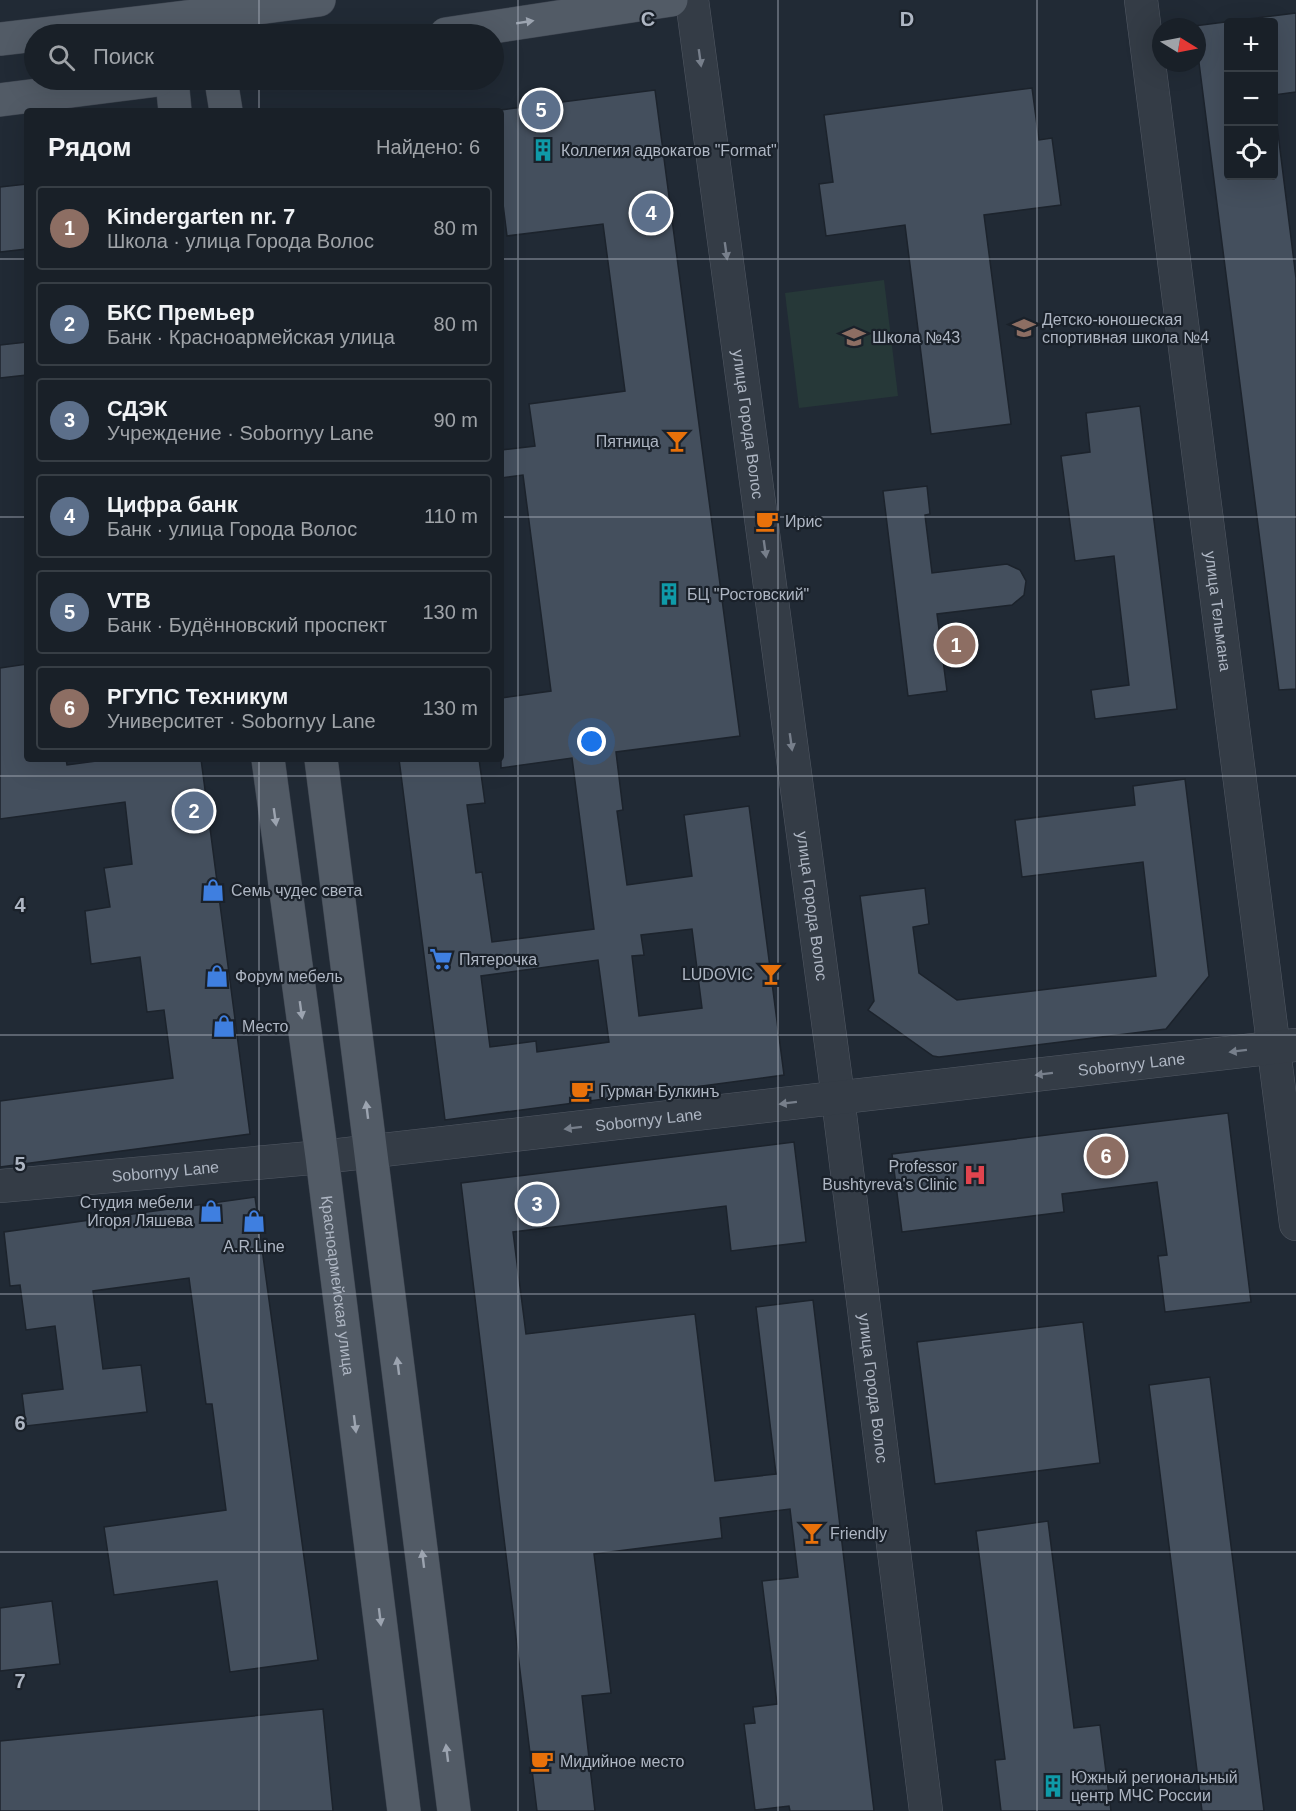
<!DOCTYPE html>
<html lang="ru">
<meta charset="utf-8">
<style>
:root{--surface:#192028;--page:#222830;--text:#f1f3f6;--muted:#9fa3a8;--line:#373e45;--accent:#86aff0}
body{margin:0;font-family:Helvetica,sans-serif;background:var(--page);color:var(--text)}
.controls{position:absolute;right:18px;top:18px;display:grid;overflow:hidden;border-radius:6px;box-shadow:0 6px 24px #0002}
.controls button{width:54px;height:54px;display:grid;place-items:center;padding:0;border:0;border-bottom:2px solid var(--line);background:var(--surface);color:var(--text);font:30px sans-serif}
.compass{position:absolute;left:1152px;top:18px;width:54px;height:54px;border-radius:50%;background:var(--surface);box-shadow:0 6px 24px #0002;rotate:100deg}
.you{position:absolute;left:592px;top:742px;width:21px;height:21px;margin:-15px;border:4px solid #fff;border-radius:50%;background:#1a73e8;box-shadow:0 0 0 9px #1a73e833}
.badge{display:grid;place-items:center;width:39px;height:39px;border-radius:50%;background:var(--accent);color:#fff;font-size:20px;font-weight:700}
.pin{position:absolute;translate:-50% -50%;border:3px solid #fff;box-shadow:0 2px 6px #0006}
.list{margin:0;padding:0;list-style:none}
h2{display:flex;justify-content:space-between;align-items:center;height:78px;margin:0;padding:0 24px;font-size:26px}
h2 small{font-size:20px;font-weight:400;color:var(--muted)}
.list li{display:grid;grid-template-columns:39px 1fr auto;gap:18px;align-items:center;box-sizing:border-box;height:84px;margin:0 12px 12px;padding:0 12px;border:2px solid var(--line);border-radius:6px}
.list b{display:block;font-size:22px;white-space:nowrap}
.list p{margin:0;font-size:20px;white-space:nowrap;color:var(--muted)}
.list em{font-size:20px;font-style:normal;color:var(--muted)}
.icon{flex:none;width:33px;height:33px;fill:none;stroke:currentColor;stroke-width:2;stroke-linecap:round;stroke-linejoin:round}
.map{position:relative;flex:none;width:1296px;height:1811px;overflow:hidden}
.search{position:absolute;background:var(--surface);box-shadow:0 6px 24px #0002;left:24px;top:24px;width:480px;height:66px;display:flex;align-items:center;gap:15px;box-sizing:border-box;padding:0 21px;border-radius:33px;color:var(--muted);font-size:22px}
.panel{position:absolute;background:var(--surface);box-shadow:0 6px 24px #0002;left:24px;top:108px;width:480px;height:654px;border-radius:6px}
.map>svg:first-child{display:block}
.green{fill:#263838}
.building{fill:#444f5d;stroke:#1c232c;stroke-width:1.5;fill-rule:evenodd}
.lines{fill:none;stroke-linecap:round;stroke-linejoin:round}
.minor-casing{stroke:#525964;stroke-width:34}
.major-casing{stroke:#3e4550;stroke-width:34}
.minor{stroke:#343c46;stroke-width:33}
.major{stroke:#525b66;stroke-width:33}
.oneway{fill:#9ca4b0}
.oneway2{fill:#777f8b}
.grid{fill:none;stroke:#aeb6c3;stroke-width:1.5;stroke-opacity:0.55}
.labels{text-anchor:middle;stroke-width:4.5;stroke-linejoin:round;paint-order:stroke}
.poi-label{font-size:16px;fill:#aeb6c3;stroke:#1a212a;text-anchor:start}
.street-label{font-size:16px;fill:#aeb6c3;stroke:#1a212a}
.grid-label{font-size:20px;text-anchor:middle;font-weight:bold;fill:#aeb6c3;stroke:#1a212a;stroke-width:4.5;stroke-linejoin:round;paint-order:stroke}
</style>
<div class="map">
<svg width="1296" height="1811" viewBox="0 0 1296 1811">
<rect width="100%" height="100%" fill="#212a35"/>
<path class="green" d="M884 280 898 396 799 408 785 293Z"/>
<path class="building" d="M1296 13V92L1274 95V22H1228V176H1274V101L1296 278V689L1279 690 1197 47V27L1194 26Z
M1032 88 1039 140 1052 138 1061 205 984 215 1011 424 931 434 905 225 826 236 819 184 833 182 824 115Z
M655 90 740 736 616 752 623 810 617 811 627 885 692 876 684 815 749 806 784 1075 445 1120 399 759H479L485 803 467 805 476 873 482 872 492 942 594 929 572 758 501 768V698L551 691 523 475 501 478V450L535 446 529 404 625 391 603 224 507 236 501 188V110ZM692 929 702 1008 639 1016 632 956 644 955 641 935ZM598 960 609 1042 537 1052 536 1041 490 1047 481 976Z
M27 184V249L0 252V187Z
M27 342V375L0 378V345Z
M1140 406 1177 709 1095 719 1091 690 1129 685 1114 556 1075 561 1061 456 1090 452 1086 413Z
M927 486 930 514 925 515 932 573 1007 564 1020 570 1026 581 1024 595 1012 605 937 614 947 691 908 696 883 491Z
M27 664V759H66L67 765 111 759H201L250 1134 0 1167V1101L173 1078 164 1010 147 1012 140 957 91 964 85 911 110 907 104 868 132 864 125 802 0 819V668Z
M1185 779 1209 976 1166 1029 939 1057 933 1056 868 1010 874 1001 860 896 925 888 929 924 913 927 919 973 957 1000 1156 976 1143 862 1022 877 1015 820 1135 805 1133 786Z
M1228 1113 1251 1302 1165 1312 1158 1256 1167 1255 1157 1182 1062 1194 1064 1212 902 1232 892 1154Z
M794 1142 806 1242 731 1251 726 1206 513 1232 526 1334 695 1314 715 1481 776 1474 756 1307 813 1300 874 1811H790L789 1806 755 1810 744 1724 755 1723 753 1707 777 1704 762 1581 798 1577 790 1509 720 1518 722 1538 594 1554 611 1693 582 1696 595 1811H537L461 1183Z
M255 1197 318 1660 230 1672 217 1581 114 1595 104 1527 226 1510 212 1404H206L189 1278 93 1291 103 1369 141 1365 147 1412 26 1426 22 1394 63 1389 55 1326 26 1330 20 1285 10 1286 4 1232Z
M1083 1322 1100 1463 935 1484 917 1342Z
M1210 1377 1264 1811H1202L1149 1385Z
M1048 1521 1074 1728 1100 1725 1111 1811H1001L995 1760 1005 1759 976 1531Z
M52 1601 60 1664 0 1671V1608Z
M323 1709 333 1811H0V1741Z"/>
<g class="lines">
<g class="minor-casing">
<g id="minor">
<path id="s1" d="M692 0 835 1074 926 1811"/>
<path id="s2" d="M1141 0 1296 1224"/>
<path id="s3" d="M0 1186 322 1157 1296 1045"/>
</g>
</g>
<g class="major-casing">
<g id="major">
<path d="M446 34 671 0"/>
<path d="M0 39 163 20 319 0"/>
<path d="M172 80 175 111"/>
<path d="M221 80 226 111"/>
<path d="M0 100 158 80"/>
<path id="s4" d="M268 759 322 1157 404 1811"/>
<path d="M321 759 454 1811"/>
</g>
</g>
<use href="#minor" class="minor"/>
<use href="#major" class="major"/>
</g>
<defs><path id="oneway-solid" d="M-6-.8H1V-3.2L6.5 0L1 3.2V.8H-6Z" transform="scale(1.5)"/></defs>
<g class="oneway">
<use href="#oneway-solid" transform="translate(525 22) rotate(-9)"/>
<use href="#oneway-solid" transform="translate(275 817) rotate(82)"/>
<use href="#oneway-solid" transform="translate(301 1010) rotate(82)"/>
<use href="#oneway-solid" transform="translate(367 1110) rotate(-97)"/>
<use href="#oneway-solid" transform="translate(398 1366) rotate(-97)"/>
<use href="#oneway-solid" transform="translate(355 1424) rotate(83)"/>
<use href="#oneway-solid" transform="translate(423 1559) rotate(-97)"/>
<use href="#oneway-solid" transform="translate(380 1617) rotate(83)"/>
<use href="#oneway-solid" transform="translate(447 1753) rotate(-97)"/>
</g>
<g class="oneway2">
<use href="#oneway-solid" transform="translate(700 58) rotate(82)"/>
<use href="#oneway-solid" transform="translate(726 251) rotate(82)"/>
<use href="#oneway-solid" transform="translate(765 549) rotate(82)"/>
<use href="#oneway-solid" transform="translate(791 742) rotate(82)"/>
<use href="#oneway-solid" transform="translate(1238 1051) rotate(173)"/>
<use href="#oneway-solid" transform="translate(1044 1074) rotate(173)"/>
<use href="#oneway-solid" transform="translate(788 1103) rotate(173)"/>
<use href="#oneway-solid" transform="translate(573 1128) rotate(173)"/>
</g>
<path class="grid" d="M259 0V34M518 0V1811M778 0V1811M1037 0V1811M259 80V111M0 259H27M501 259H1296M0 517H27M501 517H1296M259 759V1811M0 776H1296M0 1035H1296M0 1294H1296M0 1552H1296"/>
<defs>
<g id="building-bare" transform="scale(1.8)"><path d="M-4-6H4V6H1V3H-1V6H-4ZM-2.5-4.3h1.7v1.8h-1.7ZM.8-4.3h1.7v1.8H.8ZM-2.5-1h1.7V.8h-1.7ZM.8-1h1.7V.8H.8Z" fill="#0f9aa8" stroke="#1a212a" stroke-width="2.5" paint-order="stroke"/></g>
<g id="school-bare" transform="scale(1.8)"><path d="M0-5L7-2L0 1L-7-2ZM-4 1L0 2.5L4 1V4Q0 6-4 4Z" fill="#8d6e63" stroke="#1a212a" stroke-width="2.5" paint-order="stroke"/></g>
<g id="bar-bare" transform="scale(1.8)"><path d="M-6-5H6L.8 .8V4.5H3.5V6h-7V4.5H-.8V.8Z" fill="#e8710a" stroke="#1a212a" stroke-width="2.5" paint-order="stroke"/></g>
<g id="cafe-bare" transform="scale(1.8)"><path d="M-5.5-4.5H6V0H3Q3 3.5 0 3.5H-2.5Q-5.5 3.5-5.5 0ZM3-3.2v2h1.7v-2ZM-6 4.5H4V6H-6Z" fill="#e8710a" stroke="#1a212a" stroke-width="2.5" paint-order="stroke"/></g>
<g id="shop-bare" transform="scale(1.8)"><path d="M-5-2.5h2.3a2.7 3.5 0 0 1 5.4 0H5L5.5 6h-11ZM-1.5-2.5h3a1.5 2.3 0 0 0-3 0Z" fill="#3f7fe0" stroke="#1a212a" stroke-width="2.5" paint-order="stroke"/></g>
<g id="supermarket-bare" transform="scale(1.8)"><path d="M-6-5.5h2.5l.6 2H6L4.5 2H-2.5L-4.4-4H-6ZM-1.5 3.2a1.3 1.3 0 1 0 .1 0ZM3 3.2a1.3 1.3 0 1 0 .1 0Z" fill="#3f7fe0" stroke="#1a212a" stroke-width="2.5" paint-order="stroke"/></g>
<g id="hospital-bare" transform="scale(1.8)"><path d="M-5-5h3v3.5h4V-5h3V5h-3V1.5h-4V5h-3Z" fill="#e0444e" stroke="#1a212a" stroke-width="2.5" paint-order="stroke"/></g>
</defs>
<g fill-rule="evenodd">
<use href="#building-bare" x="543" y="150"/>
<use href="#school-bare" x="1024" y="328"/>
<use href="#school-bare" x="854" y="337"/>
<use href="#bar-bare" x="677" y="441"/>
<use href="#cafe-bare" x="767" y="521"/>
<use href="#building-bare" x="669" y="594"/>
<use href="#shop-bare" x="213" y="890"/>
<use href="#supermarket-bare" x="441" y="959"/>
<use href="#bar-bare" x="771" y="974"/>
<use href="#shop-bare" x="217" y="976"/>
<use href="#shop-bare" x="224" y="1026"/>
<use href="#cafe-bare" x="582" y="1091"/>
<use href="#hospital-bare" x="975" y="1175"/>
<use href="#shop-bare" x="211" y="1211"/>
<use href="#shop-bare" x="254" y="1221"/>
<use href="#bar-bare" x="812" y="1533"/>
<use href="#cafe-bare" x="542" y="1761"/>
<use href="#building-bare" x="1053" y="1786"/>
</g>
<g class="labels">
<g class="poi-label">
<text x="561" y="156">Коллегия адвокатов "Format"</text>
<text x="1042" y="325">Детско-юношеская<tspan x="1042" dy="18">спортивная школа №4</tspan></text>
<text x="872" y="343">Школа №43</text>
<text x="659" y="447" text-anchor="end">Пятница</text>
<text x="785" y="527">Ирис</text>
<text x="687" y="600">БЦ "Ростовский"</text>
<text x="231" y="896">Семь чудес света</text>
<text x="459" y="965">Пятерочка</text>
<text x="753" y="980" text-anchor="end">LUDOVIC</text>
<text x="235" y="982">Форум мебель</text>
<text x="242" y="1032">Место</text>
<text x="600" y="1097">Гурман Булкинъ</text>
<text x="957" y="1172" text-anchor="end">Professor<tspan x="957" dy="18">Bushtyreva's Clinic</tspan></text>
<text x="193" y="1208" text-anchor="end">Студия мебели<tspan x="193" dy="18">Игоря Ляшева</tspan></text>
<text x="254" y="1252" text-anchor="middle">A.R.Line</text>
<text x="830" y="1539">Friendly</text>
<text x="560" y="1767">Мидийное место</text>
<text x="1071" y="1783">Южный региональный<tspan x="1071" dy="18">центр МЧС России</tspan></text>
</g>
<g class="street-label">
<text dy="6" stroke="none"><textPath href="#s1" startOffset="428">улица Города Волос</textPath></text>
<text dy="6" stroke="none"><textPath href="#s2" startOffset="616">улица Тельмана</textPath></text>
<text dy="6" stroke="none"><textPath href="#s1" startOffset="914">улица Города Волос</textPath></text>
<text dy="6" stroke="none"><textPath href="#s3" startOffset="1138">Sobornyy Lane</textPath></text>
<text dy="6" stroke="none"><textPath href="#s3" startOffset="652">Sobornyy Lane</textPath></text>
<text dy="6" stroke="none"><textPath href="#s3" startOffset="166">Sobornyy Lane</textPath></text>
<text dy="6" stroke="none"><textPath href="#s4" startOffset="531">Красноармейская улица</textPath></text>
<text dy="6" stroke="none"><textPath href="#s1" startOffset="1400">улица Города Волос</textPath></text>
</g>
</g>
<g class="grid-label">
<text x="648" y="26">C</text>
<text x="907" y="26">D</text>
<text x="20" y="912">4</text>
<text x="20" y="1171">5</text>
<text x="20" y="1430">6</text>
<text x="20" y="1688">7</text>
</g>
</svg>
<div class="controls">
<button>+</button>
<button>−</button>
<button><svg class="icon" aria-label="locate" viewBox="0 0 24 24"><circle cx="12" cy="12" r="6"/><path d="M12 2v4M12 18v4M2 12h4M18 12h4"/></svg></button>
</div>
<svg class="compass" viewBox="-18 -18 36 36"><path d="M0-13l5 13h-10z" fill="#e53935"/><path d="M0 13l5-13h-10z" fill="#9fa3a8"/></svg>
<div class="you"></div>
<div class="pin badge" style="left:956px;top:645px;background:#8d6e63">1</div>
<div class="pin badge" style="left:194px;top:811px;background:#5c6f8a">2</div>
<div class="pin badge" style="left:537px;top:1204px;background:#5c6f8a">3</div>
<div class="pin badge" style="left:651px;top:213px;background:#5c6f8a">4</div>
<div class="pin badge" style="left:541px;top:110px;background:#5c6f8a">5</div>
<div class="pin badge" style="left:1106px;top:1156px;background:#8d6e63">6</div>
<div class="search"><svg class="icon" aria-label="search" viewBox="0 0 24 24"><circle cx="10" cy="10" r="6"/><path d="M15 15l6 6"/></svg>Поиск</div>
<section class="panel">
<h2>Рядом<small>Найдено: 6</small></h2>
<ul class="list">
<li><span class="badge" style="background:#8d6e63">1</span><div><b>Kindergarten nr. 7</b><p>Школа · улица Города Волос</p></div><em>80 m</em></li>
<li><span class="badge" style="background:#5c6f8a">2</span><div><b>БКС Премьер</b><p>Банк · Красноармейская улица</p></div><em>80 m</em></li>
<li><span class="badge" style="background:#5c6f8a">3</span><div><b>СДЭК</b><p>Учреждение · Sobornyy Lane</p></div><em>90 m</em></li>
<li><span class="badge" style="background:#5c6f8a">4</span><div><b>Цифра банк</b><p>Банк · улица Города Волос</p></div><em>110 m</em></li>
<li><span class="badge" style="background:#5c6f8a">5</span><div><b>VTB</b><p>Банк · Будённовский проспект</p></div><em>130 m</em></li>
<li><span class="badge" style="background:#8d6e63">6</span><div><b>РГУПС Техникум</b><p>Университет · Sobornyy Lane</p></div><em>130 m</em></li>
</ul>
</section>
</div>
